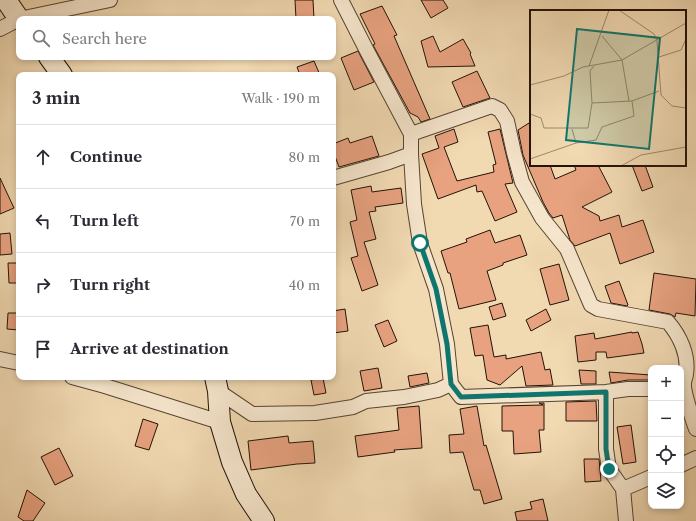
<!DOCTYPE html>
<meta charset="utf-8">
<style>
:root{--surface:#fff;--page:#f7f7f7;--text:#2b2b33;--muted:#7c7c81;--line:#e1e1e2}
body{margin:0;font-family:"Libre Caslon Text",serif;background:var(--page);color:var(--text)}
.controls{position:absolute;right:12px;bottom:12px;display:grid;overflow:hidden;border-radius:8px;box-shadow:0 2px 6px #0003}
.controls button{width:36px;height:36px;display:grid;place-items:center;padding:0;border:0;border-bottom:1px solid var(--line);background:var(--surface);color:var(--text);font:20px sans-serif}
.stop{position:absolute;width:12px;height:12px;margin:-9px;border:3px solid #0f766e;border-radius:50%;background:#fff}
.stop.end{background:#0f766e;border-color:#fff;box-shadow:0 1px 4px #0008}
.list{margin:0;padding:0;list-style:none}
h2{display:flex;justify-content:space-between;align-items:center;height:52px;margin:0;padding:0 16px;font-size:17px}
h2 small{font-size:13px;font-weight:400;color:var(--muted)}
.list li{display:grid;grid-template-columns:26px 1fr auto;gap:12px;align-items:center;box-sizing:border-box;height:64px;padding:0 16px;border-top:1px solid var(--line)}
.list b{display:block;font-size:15px;white-space:nowrap}
.list em{font-size:13px;font-style:normal;color:var(--muted)}
.icon{flex:none;width:22px;height:22px;fill:none;stroke:currentColor;stroke-width:2;stroke-linecap:round;stroke-linejoin:round}
.map{position:relative;flex:none;width:696px;height:521px;overflow:hidden}
.search{position:absolute;background:var(--surface);box-shadow:0 2px 6px #0003;left:16px;top:16px;width:320px;height:44px;display:flex;align-items:center;gap:10px;box-sizing:border-box;padding:0 14px;border-radius:8px;color:var(--muted);font-size:15px}
.panel{position:absolute;background:var(--surface);box-shadow:0 2px 6px #0003;left:16px;top:72px;width:320px;height:308px;border-radius:8px}
.map>svg:first-child{display:block}
.building{fill:#e8a280;stroke:#231206}
.lines{fill:none;stroke-linecap:round;stroke-linejoin:round}
.street-casing{stroke:#564431;stroke-width:16}
.secondary-casing{stroke:#231206;stroke-width:22}
.street{stroke:#f6e6cd;stroke-width:14}
.secondary{stroke:#f6e6cd;stroke-width:20}
.route{stroke:#0f766e;stroke-width:5}
.inset-road{fill:none;stroke:#9f896d;stroke-width:1}
.view{fill:#0f766e;fill-opacity:0.15;stroke:#0f766e;stroke-width:2}
.inset-edge{fill:none;stroke:#231206;stroke-width:2}
</style>
<div class="map">
<svg width="696" height="521" viewBox="0 0 696 521">
<rect width="100%" height="100%" fill="#f1d9b2"/>
<filter id="stains"><feTurbulence type="fractalNoise" baseFrequency=".005" numOctaves="4"/><feColorMatrix values="0 0 0 0 .2 0 0 0 0 .09 0 0 0 0 .02 0 0 0 .5 -.17"/></filter>
<radialGradient id="worn" r=".72"><stop offset=".6" stop-color="#630" stop-opacity="0"/><stop offset="1" stop-color="#630" stop-opacity=".3"/></radialGradient>
<path class="building" d="M295 0H313L314 19H296Z
M421 0H443L448 8 431 18Z
M382 6 397 35 394 36 430 119 421 122 418 117 410 113 373 45 375 44 360 14Z
M433 36 440 52 463 39 471 53 470 54 475 66 428 67 421 41Z
M358 51 374 82 354 90 341 58Z
M314 61 320 75H300L297 67Z
M477 71 490 98 463 107 452 82Z
M529 123 531 131V165H550L555 179 576 170 574 165H598L612 192 582 207 599 216 600 221 619 215 622 227 643 220 654 252 620 264 610 233 575 246 570 240 562 215 553 218 549 213 543 202 523 155 518 130Z
M454 129 458 142 444 147 457 181 494 172 493 165 496 164 488 132 500 129 513 183 505 184 517 212 495 221 482 191 477 192 476 185 438 199 422 154 439 148 435 136Z
M372 136 379 156 339 167 333 151V144L348 138 350 143Z
M632 165H645L653 187 642 191Z
M0 178 14 208 0 214Z
M371 186 372 192 401 188 403 203 375 207 376 211 369 212 376 239 364 242 378 285 362 291 351 258 358 256 350 222 357 220 351 190Z
M490 230 495 243 520 235 527 255 503 263V265L487 271 496 300 459 309 450 273H448L441 251 467 242 466 239Z
M10 233 12 254 0 255V234Z
M8 263H19V283H9Z
M559 264 569 300 550 305 540 269Z
M654 273 696 279 695 316 676 313 675 317 670 314 649 310Z
M619 281 628 305 627 306 611 303 605 286Z
M502 303 506 316 493 320 489 307Z
M345 309 348 331 333 333V311Z
M546 309 551 320 531 331 526 320Z
M8 313H19V330L7 329Z
M388 320 397 341 384 347 375 325Z
M488 325 494 357 506 355V359L541 352 545 370 550 369 553 385 526 386 522 366 500 385 487 380 483 355 475 356 470 328Z
M632 332V333L638 332 642 344 644 353 607 358 606 352H596V360L578 362 575 336 594 333 595 339Z
M378 368 382 388 364 391 360 371Z
M579 370 596 371V384H581Z
M609 372 651 375V380H628L611 383Z
M427 373 429 383 410 387 408 376Z
M323 378 326 393 314 395 311 380Z
M596 401 597 421H566V402Z
M539 403H544V430H539L541 452 514 454 513 431H502V406L543 405Z
M419 406 422 448 394 450 395 452 358 457 355 436 399 430 397 408Z
M477 406 484 446 486 445 502 499 484 504 480 490H474L463 452 450 453 449 435 464 434 460 409Z
M143 419 158 424 149 450 135 446Z
M631 425 636 462 623 464 617 427Z
M288 436 289 443 313 441 315 463 297 464 251 470 248 441Z
M59 448 73 476 55 485 41 457Z
M584 459H599L601 481 585 482Z
M27 490 45 503 33 521H24L18 517Z
M543 499 548 521H517L515 512 532 509 530 502Z"/>
<g class="lines">
<g class="street-casing">
<path id="street" d="M341 0 367 51 411 134V154L414 204 420 243 436 289 447 344 451 384 461 397 606 392V449L609 469 623 489 626 521
M0 29 19 19 110 0
M411 134 492 106 500 110 507 121 514 153 522 182 542 218 567 249 591 305 598 309 668 322C680 336 689 355 686 374 686 377 684 380 684 383 683 391 693 421 696 429
M333 178 389 162 411 154
M0 359 19 363
M72 377 105 386 220 422
M218 391 252 414 315 413 353 407 366 401 404 397 438 390 451 384
M606 392 628 389H651
M681 465 696 458
M623 489 651 477"/>
</g>
<g class="secondary-casing">
<path id="secondary" d="M6 0 19 19
M49 57 62 75
M215 377 218 391 220 422 232 462 246 494 264 521"/>
</g>
<use href="#street" class="street"/>
<use href="#secondary" class="secondary"/>
</g>
<g class="lines">
<path class="route" d="M420 243 436 289 447 344 451 384 461 397 606 392V449L609 469"/>
</g>
<g transform="translate(530 10)">
<rect width="156" height="156" fill="#f1d9b2"/>
<path class="inset-road" d="M89 0 124 24 127 31 131 85 142 96 156 98M72 26 92 50 99 91M129 47 151 40 156 29M59 56 79 0M0 75 34 66 53 57 92 50 156 13M62 93 102 91 129 81M0 104 11 108 14 118H58L62 93 60 61 64 56M46 133 66 130 72 117 104 106 102 91M0 149 46 133 42 119M91 156 111 145 156 137"/>
<path class="view" d="M47 19 130 28 119 139 36 130Z"/>
<rect width="156" height="156" class="inset-edge"/>
</g>
<rect width="100%" height="100%" filter="url(#stains)"/>
<rect width="100%" height="100%" fill="url(#worn)"/>
</svg>
<div class="controls">
<button>+</button>
<button>−</button>
<button><svg class="icon" aria-label="locate" viewBox="0 0 24 24"><circle cx="12" cy="12" r="6"/><path d="M12 2v4M12 18v4M2 12h4M18 12h4"/></svg></button>
<button><svg class="icon" aria-label="layers" viewBox="0 0 24 24"><path d="M12 4l9 5-9 5-9-5zM3 14l9 5 9-5"/></svg></button>
</div>
<div class="stop" style="left:420px;top:243px"></div>
<div class="stop end" style="left:609px;top:469px"></div>
<div class="search"><svg class="icon" aria-label="search" viewBox="0 0 24 24"><circle cx="10" cy="10" r="6"/><path d="M15 15l6 6"/></svg>Search here</div>
<section class="panel">
<h2>3 min<small>Walk · 190 m</small></h2>
<ul class="list">
<li><svg class="icon" aria-label="ahead" viewBox="0 0 24 24"><path d="M12 20V5M6 11l6-6 6 6"/></svg><div><b>Continue</b></div><em>80 m</em></li>
<li><svg class="icon" aria-label="left" viewBox="0 0 24 24"><path d="M17 20v-9H6M10 6l-5 5 5 5"/></svg><div><b>Turn left</b></div><em>70 m</em></li>
<li><svg class="icon" aria-label="right" viewBox="0 0 24 24"><path d="M7 20v-9h11M14 6l5 5-5 5"/></svg><div><b>Turn right</b></div><em>40 m</em></li>
<li><svg class="icon" aria-label="arrive" viewBox="0 0 24 24"><path d="M6 21V4h12l-3 4 3 4H6"/></svg><div><b>Arrive at destination</b></div></li>
</ul>
</section>
</div>
